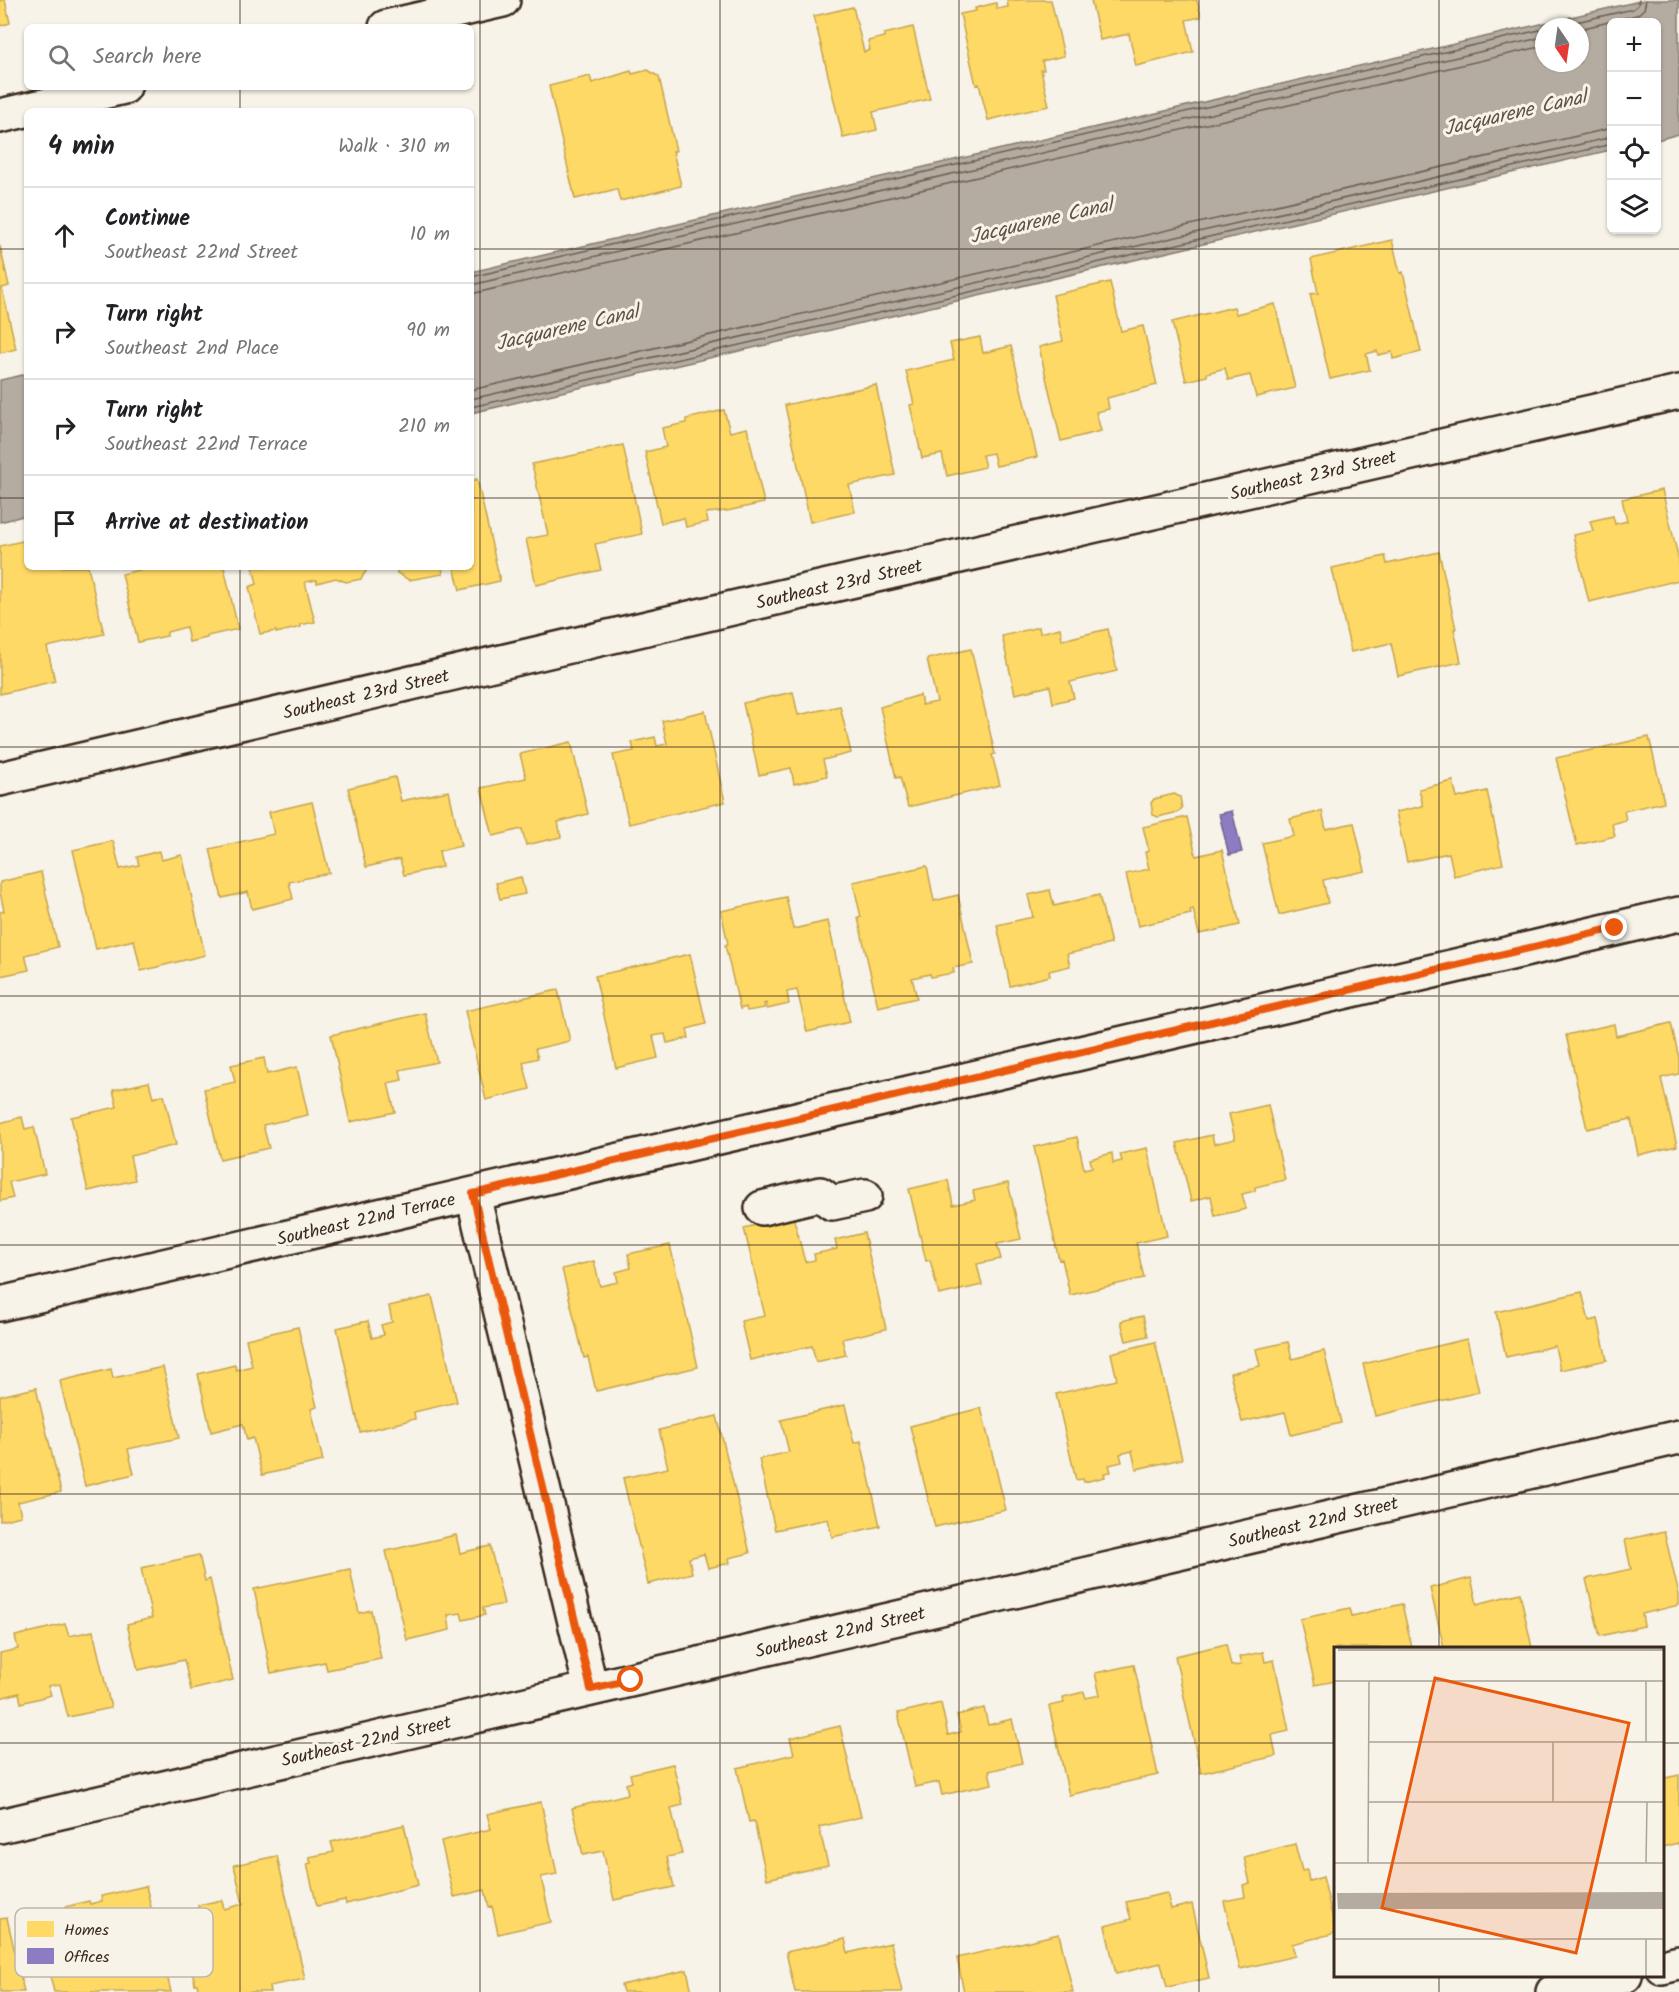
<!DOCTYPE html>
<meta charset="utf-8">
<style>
:root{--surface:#fff;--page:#f6f6f6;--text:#202124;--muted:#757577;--line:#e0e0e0}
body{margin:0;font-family:Kalam,sans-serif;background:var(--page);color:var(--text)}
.controls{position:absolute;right:18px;top:18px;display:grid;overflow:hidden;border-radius:9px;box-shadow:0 2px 4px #0004}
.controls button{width:54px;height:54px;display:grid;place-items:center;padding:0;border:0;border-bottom:2px solid var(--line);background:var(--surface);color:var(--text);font:30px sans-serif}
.compass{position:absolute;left:1535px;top:18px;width:54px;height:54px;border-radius:50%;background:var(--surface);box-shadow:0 2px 4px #0004;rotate:167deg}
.stop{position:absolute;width:18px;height:18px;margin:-14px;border:4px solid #ea580c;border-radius:50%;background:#fff}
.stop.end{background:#ea580c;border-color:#fff;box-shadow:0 2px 6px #0008}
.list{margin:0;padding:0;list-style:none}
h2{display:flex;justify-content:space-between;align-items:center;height:78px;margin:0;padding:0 24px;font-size:26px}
h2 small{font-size:20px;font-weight:400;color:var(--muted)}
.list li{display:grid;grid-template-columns:39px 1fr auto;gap:18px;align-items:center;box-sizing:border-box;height:96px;padding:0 24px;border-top:2px solid var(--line)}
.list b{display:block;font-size:22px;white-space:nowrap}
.list p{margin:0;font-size:20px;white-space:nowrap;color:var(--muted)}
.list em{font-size:20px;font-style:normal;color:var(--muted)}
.icon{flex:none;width:33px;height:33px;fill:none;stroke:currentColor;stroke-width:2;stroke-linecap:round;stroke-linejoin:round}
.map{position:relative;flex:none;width:1679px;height:1992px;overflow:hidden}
.search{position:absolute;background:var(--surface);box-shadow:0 2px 4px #0004;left:24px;top:24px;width:450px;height:66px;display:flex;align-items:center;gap:15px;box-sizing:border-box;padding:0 21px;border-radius:9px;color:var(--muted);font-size:22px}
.panel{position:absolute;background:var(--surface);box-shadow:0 2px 4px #0004;left:24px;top:108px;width:450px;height:462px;border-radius:9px}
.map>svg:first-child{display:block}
.water{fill:#b4aca0;stroke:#84786c;stroke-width:1.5;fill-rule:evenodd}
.homes{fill:#ffd966;stroke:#c4a450;stroke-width:1.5}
.offices{fill:#8e7cc3;stroke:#756392;stroke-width:1.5}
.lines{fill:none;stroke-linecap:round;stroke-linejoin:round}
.shore{stroke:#6b5e52;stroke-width:1.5}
.minor-casing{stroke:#3b2a1e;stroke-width:38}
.minor{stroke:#f7f3e8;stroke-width:33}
.route{stroke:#ea580c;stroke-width:8}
.grid{fill:none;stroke:#3b2a1e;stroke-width:1.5;stroke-opacity:0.55}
.labels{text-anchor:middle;stroke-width:6;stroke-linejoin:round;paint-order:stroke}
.street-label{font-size:18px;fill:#3b2a1e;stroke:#f7f3e8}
.water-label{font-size:20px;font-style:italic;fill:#5f5145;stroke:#f7f3e8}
.inset-road{fill:none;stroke:#aca397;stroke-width:1.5}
.view{fill:#e8590c;fill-opacity:0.15;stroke:#e8590c;stroke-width:3}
.inset-edge{fill:none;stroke:#3b2a1e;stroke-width:3}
.key{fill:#f7f3e8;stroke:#bfb7ab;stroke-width:1.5}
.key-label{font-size:16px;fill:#3b2a1e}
</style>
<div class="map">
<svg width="1679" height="1992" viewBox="0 0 1679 1992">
<rect width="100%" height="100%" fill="#f7f3e8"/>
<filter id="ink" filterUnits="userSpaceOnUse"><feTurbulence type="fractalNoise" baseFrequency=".0167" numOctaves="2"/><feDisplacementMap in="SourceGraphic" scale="12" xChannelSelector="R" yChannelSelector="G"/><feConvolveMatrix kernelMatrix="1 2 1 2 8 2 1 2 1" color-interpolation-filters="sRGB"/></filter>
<g filter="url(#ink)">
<path class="water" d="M1644 0H1679V134L1657 140 1656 22H1612L1611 150 471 413V272ZM1544 27H1580V63H1544Z
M27 374V515L0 522V380Z"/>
<path class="homes" d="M0 0H5L10 23 0 26Z
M1007 0H1051L1064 56 1042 61 1044 70H1041L1049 106 988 120 979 84 976 85 960 14 976 11 975 8 996 3 997 9 1008 7Z
M1091 0H1197L1201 17 1186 20 1193 52 1136 66 1129 34 1100 40Z
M853 7 864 52 870 50 868 41 884 37V34L913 27 930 99 873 112 877 130 843 138 814 16Z
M648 70 659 77 676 151H673L681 186 620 201 617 189 575 199 549 86 590 76 592 83 631 71 632 74Z
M1392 240 1400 273 1403 272 1421 352 1393 359 1392 352 1378 355 1377 351 1366 354 1370 370 1330 379 1310 294 1318 293 1311 259Z
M0 246 9 286 2 288 16 349 0 353Z
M1110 282 1121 331 1143 326 1157 385 1107 398 1109 409 1096 412 1101 431 1061 441 1039 347 1063 341 1053 295Z
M1275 304 1295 388 1256 397 1250 375 1228 380 1225 368 1207 373V376L1186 381 1172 322 1234 307 1236 314Z
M980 337 983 353 1011 346 1037 457 996 466 993 453 982 455 985 467 947 476 942 454 922 458 910 405 914 404 906 371 954 360 950 343Z
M876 385 895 475 849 485 855 512 810 522 785 405Z
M724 410 730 432 747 428 764 503 727 511 706 513 708 522 686 527 684 518 661 523 645 452 666 447 662 428 686 423V419Z
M623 445 642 534 595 544 601 570 536 585 526 539 548 535 532 464Z
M477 479 500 581 460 590 454 567H471V481Z
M1662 490 1679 560V580L1589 602 1573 535 1593 531 1590 521 1613 516 1615 524 1627 521 1622 499Z
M27 540V567H88L104 634 47 647 55 681 0 694V546Z
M1439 552 1456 629H1454L1461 662 1398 676 1391 643 1351 652 1332 568 1385 556 1387 564Z
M151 567H224L238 629 207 636V638L189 642 186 627 167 632V636L138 642 122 574Z
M253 567H368V568L361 579 346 582 336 578 317 583V580L305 582 315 622 300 625 301 627 276 633V631L260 634 249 587 257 584Z
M396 567H442L443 574 409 580 397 573Z
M1039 627 1040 633 1060 628 1062 640 1108 629 1117 671 1070 682 1074 698 1053 703 1050 686 1015 694 1002 636Z
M971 649 995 754 992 755 1000 785 908 807 900 777 896 778 880 707 920 695 922 705 937 702 927 659Z
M793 692 798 715 840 706 851 753 823 760 827 776 794 784 791 768 759 775 743 703Z
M705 711 725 802 629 824 613 755 634 751 632 742 655 737 657 746 667 744 662 721Z
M1649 737 1664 802 1624 811 1626 820 1612 824 1615 836 1577 845 1556 758Z
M571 742 588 814 558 822 561 837 526 845 522 829 493 836 481 788 526 778 520 754Z
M395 777 401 801 449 791 461 846 439 851 442 867 404 875 400 859 366 867 348 788Z
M1453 781 1457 798 1487 791 1503 864 1454 876 1449 853 1407 862 1396 812 1423 806 1419 789Z
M1174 794 1180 797 1182 808 1178 812 1158 817 1153 815 1151 803 1154 799Z
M312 802 329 873 289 882 293 899 252 909 248 892 222 898 210 849 274 834 269 812Z
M1322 811 1326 829 1354 823 1365 871 1323 880 1328 903 1279 915 1262 843 1294 836 1290 819Z
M1187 817 1196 856 1222 850 1240 925 1199 934 1193 909 1190 910 1191 914 1138 926 1126 874 1149 869 1145 852 1149 851 1143 827Z
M113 841 120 869 139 865 137 857 159 851 161 860 182 855 205 955 141 971 134 940 96 949 73 850Z
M927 866 934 901 958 895 973 964 953 968 954 973 931 977 930 974 912 978 917 998 878 1007 858 918 861 917 853 882Z
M41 872 58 947 25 955 29 970 0 976V912L4 911 0 892V882Z
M521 877 525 894 500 899 496 883Z
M1050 890 1054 906 1099 895 1111 944 1067 954 1070 966 1049 971 1050 976 1010 986 997 925 1033 917 1028 895Z
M786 897 793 929 828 921 850 1022 807 1032 797 990 787 992 789 1004 767 1009 766 1003 764 1004 765 1008 747 1011 746 1007 740 1009 725 945 728 944 721 911Z
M690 954 706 1024 687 1029 689 1038 667 1043 665 1034 653 1036 658 1058 616 1068 595 976Z
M558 990 570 1041 535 1049 538 1058 523 1062 530 1089 486 1100 465 1011Z
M425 1013 437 1062 400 1070 402 1080 388 1083 395 1112 350 1122 331 1035Z
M1671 1023 1679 1058V1074L1661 1078 1677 1146 1638 1155 1631 1119 1587 1129 1566 1035 1614 1024 1616 1036Z
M264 1058 267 1074 297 1067 308 1115 263 1125 269 1148 220 1159 204 1089 235 1082 231 1065Z
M149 1082 153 1098 164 1095 176 1145 130 1156 135 1180 88 1191 71 1117 117 1107 113 1090Z
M1268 1105 1285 1180 1255 1187V1191L1242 1194 1246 1209 1215 1216 1211 1196 1191 1201 1177 1143 1212 1135 1214 1144 1235 1139 1229 1114Z
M22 1117 25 1129 34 1127 45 1174 9 1182 13 1198 0 1201V1123Z
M1077 1137 1084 1169 1092 1167 1090 1159 1112 1153 1113 1163 1122 1161 1120 1154 1147 1148 1167 1236 1136 1243 1144 1278 1070 1295 1062 1259 1059 1260 1034 1147Z
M948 1180 953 1205 975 1200 973 1191 1008 1183 1021 1239 997 1244 1001 1259 977 1264 982 1285 939 1295 930 1260 926 1261 909 1189Z
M793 1216 805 1262 815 1260 814 1254 837 1249 835 1240 864 1233 886 1329 842 1339 846 1355 816 1362 812 1346 750 1360 741 1321 765 1316 744 1228Z
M670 1245 698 1367 596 1391 588 1357 584 1358 562 1269 594 1261 600 1286 618 1282 616 1272 631 1268 628 1254Z
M1582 1292 1589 1321 1598 1319 1607 1360 1560 1370 1555 1346 1506 1357 1496 1312Z
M432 1296 457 1402 414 1412 415 1419 360 1432 337 1328 368 1321 372 1338 384 1335 381 1325 392 1322 389 1306Z
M1143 1316 1148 1336 1126 1341 1121 1321Z
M298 1327 317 1407 311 1409 323 1461 262 1475 253 1438 247 1440 243 1424 211 1432 198 1374 235 1365 236 1370 252 1366 246 1339Z
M1467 1339 1479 1392 1375 1416 1363 1364Z
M1155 1342 1182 1459 1136 1469 1132 1451 1120 1454 1122 1462 1109 1465 1111 1472 1104 1473 1105 1477 1084 1482 1083 1479 1076 1480 1056 1394 1117 1380 1111 1353Z
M1288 1342 1292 1359 1324 1351 1341 1423 1291 1435 1285 1412 1242 1422 1230 1373 1260 1366 1256 1349Z
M163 1367 179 1438 128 1449 134 1474 85 1486 60 1381 111 1369 113 1378Z
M36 1388 61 1492 18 1502 21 1516 0 1521V1396Z
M845 1405 854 1443 861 1441 880 1526 832 1537 828 1519 775 1530 759 1459 789 1452 781 1420Z
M981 1408 1006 1510 935 1527 910 1426Z
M717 1416 750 1553 729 1558 730 1563 708 1568 704 1554 689 1558 692 1573 648 1584 623 1478 668 1468 659 1430Z
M1664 1531 1679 1595V1605L1642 1614 1644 1626 1600 1636 1586 1579 1631 1569 1625 1540Z
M456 1535 460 1553 490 1546 504 1604 483 1608 485 1615 463 1620 461 1613 448 1615 450 1630 407 1640 386 1551Z
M199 1555 205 1581 210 1579 233 1680 191 1690 184 1660 138 1670 127 1624 152 1618 141 1568Z
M350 1569 359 1613 371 1610 381 1659 327 1670 325 1662 271 1673 254 1589Z
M1471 1578 1477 1604 1520 1593 1532 1648H1444L1430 1588Z
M1402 1604 1412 1648H1336V1681L1315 1685 1300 1619 1350 1608 1352 1616Z
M65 1624 69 1636 93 1631 111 1708 68 1717 60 1684 48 1686 51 1695 21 1703 19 1693 0 1698V1653L18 1649 15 1636Z
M1226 1644 1231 1666 1241 1665 1239 1657 1263 1652 1265 1662 1274 1660 1289 1731 1272 1735 1276 1756 1201 1773 1175 1656Z
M1134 1665 1158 1775 1069 1795 1049 1706 1064 1703 1063 1697 1084 1692 1086 1698 1100 1695 1095 1673Z
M941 1703 948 1735 961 1732 957 1715 984 1708 988 1725 1012 1719 1022 1763 989 1771 992 1784 942 1795 939 1782 915 1787 898 1713Z
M840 1726 861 1817 819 1827 828 1865 767 1879 754 1821 749 1822 737 1768 794 1754 790 1738Z
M673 1764 683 1805 671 1808 682 1854 667 1857 674 1887 614 1900 603 1851 583 1855 572 1808 628 1794 626 1784 632 1782 630 1774Z
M1679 1775V1847L1678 1843 1662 1847V1779Z
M541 1802 557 1874 541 1877 551 1922 498 1934 492 1906 489 1907 485 1890 454 1897 441 1841 491 1829 487 1814Z
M404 1825 418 1885 346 1904 345 1900 317 1906 307 1864 311 1863 309 1857 334 1852 331 1842Z
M1295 1844 1302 1871 1307 1870 1309 1881 1323 1877 1336 1933 1292 1944 1295 1956 1240 1969 1224 1901 1245 1897 1243 1885 1250 1883 1244 1857Z
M277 1856 305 1979 269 1986 270 1992H199L197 1984H195L179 1912 199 1908 198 1905 222 1900 224 1909 243 1904 234 1865Z
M146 1886 171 1992H54L36 1917 65 1911V1907L89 1901 90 1904 102 1901 101 1896Z
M1167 1893 1171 1909 1192 1904 1209 1978 1167 1987 1161 1963 1116 1974 1105 1926 1131 1919 1126 1902Z
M7 1918 24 1992H0V1919Z
M1059 1934 1073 1992H964L957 1958Z
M845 1939 848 1953 891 1943 902 1992H795L786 1952Z
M687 1970 692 1992H623L621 1985Z"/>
<path class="offices" d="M1232 811 1242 852 1229 855 1219 814Z"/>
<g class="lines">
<path class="shore" d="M1554 27 1633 9 1638 5 1639 0
M1580 29 1637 15 1644 9 1646 0
M471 277 1544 29
M471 285 1544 37
M471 294 1544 46
M471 390 1612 128
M471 399 1612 137
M471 407 1612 144"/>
<g class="minor-casing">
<path id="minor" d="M386 27 503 0
M0 116 124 87
M0 779 767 600 1679 392
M473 1195 591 1689
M762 1208 820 1194 832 1203 865 1196
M0 1304 1679 914
M0 1826 1679 1437
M1662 1967 1679 1963
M1553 1992 1625 1976"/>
</g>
<use href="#minor" class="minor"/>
</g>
</g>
<g class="lines" filter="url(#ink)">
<path class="route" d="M631 1680 591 1689 473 1194 1615 928"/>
</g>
<path class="grid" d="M240 0V27M480 0V1992M720 0V1992M959 0V1992M1199 0V1992M1439 0V1648M240 87V111M0 249H27M471 249H1679M0 498H27M471 498H1679M240 567V1992M0 747H1679M0 996H1679M0 1245H1679M0 1494H1679M0 1743H1336M1662 1743H1679M1439 1976V1992"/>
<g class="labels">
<g class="street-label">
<text transform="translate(1313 475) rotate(-13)" y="6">Southeast 23rd Street</text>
<text transform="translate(839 584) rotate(-13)" y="6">Southeast 23rd Street</text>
<text transform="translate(366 694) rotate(-13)" y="6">Southeast 23rd Street</text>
<text transform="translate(366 1219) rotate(-13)" y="6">Southeast 22nd Terrace</text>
<text transform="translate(1313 1522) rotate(-13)" y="6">Southeast 22nd Street</text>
<text transform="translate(840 1632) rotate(-13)" y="6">Southeast 22nd Street</text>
<text transform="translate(366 1741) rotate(-13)" y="6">Southeast 22nd Street</text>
</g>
<g class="water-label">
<text transform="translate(1515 112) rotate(-13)" y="7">Jacquarene Canal</text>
<text transform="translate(1041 220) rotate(-13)" y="7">Jacquarene Canal</text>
<text transform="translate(567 327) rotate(-13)" y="7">Jacquarene Canal</text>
</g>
</g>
<g transform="translate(1334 1647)">
<rect width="330" height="330" fill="#f7f3e8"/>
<path d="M4 1H330V4H4ZM330 245V262H4L3 246Z" fill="#b4aca0"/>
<path class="inset-road" d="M0 34H330M312 34V95M35 95H330M219 95V155M35 155H330M0 216H330M34 216 35 34M312 216 313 155M0 292H330M312 292V329"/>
<path class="view" d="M101 31 295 76 242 306 48 261Z"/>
<rect width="330" height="330" class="inset-edge"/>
</g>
<rect x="15" y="1908" width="198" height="69" rx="9" class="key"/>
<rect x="27" y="1921" width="27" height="16" fill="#ffd966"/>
<rect x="27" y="1948" width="27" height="16" fill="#8e7cc3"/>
<g class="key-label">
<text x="64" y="1935">Homes</text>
<text x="64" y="1962">Offices</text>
</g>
</svg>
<div class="controls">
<button>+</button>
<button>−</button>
<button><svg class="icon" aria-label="locate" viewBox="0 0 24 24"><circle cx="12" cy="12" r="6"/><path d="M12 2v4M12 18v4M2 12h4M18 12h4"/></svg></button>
<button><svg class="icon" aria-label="layers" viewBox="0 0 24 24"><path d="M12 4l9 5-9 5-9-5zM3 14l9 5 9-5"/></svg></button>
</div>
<svg class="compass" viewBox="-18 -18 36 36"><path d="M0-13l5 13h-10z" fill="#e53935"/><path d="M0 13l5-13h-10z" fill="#757577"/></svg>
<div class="stop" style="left:631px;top:1680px"></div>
<div class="stop end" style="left:1615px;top:928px"></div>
<div class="search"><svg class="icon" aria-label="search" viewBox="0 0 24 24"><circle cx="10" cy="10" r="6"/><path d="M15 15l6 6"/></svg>Search here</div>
<section class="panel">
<h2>4 min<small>Walk · 310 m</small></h2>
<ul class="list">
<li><svg class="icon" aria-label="ahead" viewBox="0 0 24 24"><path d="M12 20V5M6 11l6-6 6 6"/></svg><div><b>Continue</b><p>Southeast 22nd Street</p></div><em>10 m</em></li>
<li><svg class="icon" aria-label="right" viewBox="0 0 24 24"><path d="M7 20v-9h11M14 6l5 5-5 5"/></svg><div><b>Turn right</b><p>Southeast 2nd Place</p></div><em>90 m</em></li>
<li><svg class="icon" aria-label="right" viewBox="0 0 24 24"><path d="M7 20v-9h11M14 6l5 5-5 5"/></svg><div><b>Turn right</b><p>Southeast 22nd Terrace</p></div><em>210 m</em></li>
<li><svg class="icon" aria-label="arrive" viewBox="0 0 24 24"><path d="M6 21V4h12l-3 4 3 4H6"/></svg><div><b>Arrive at destination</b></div></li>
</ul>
</section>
</div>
